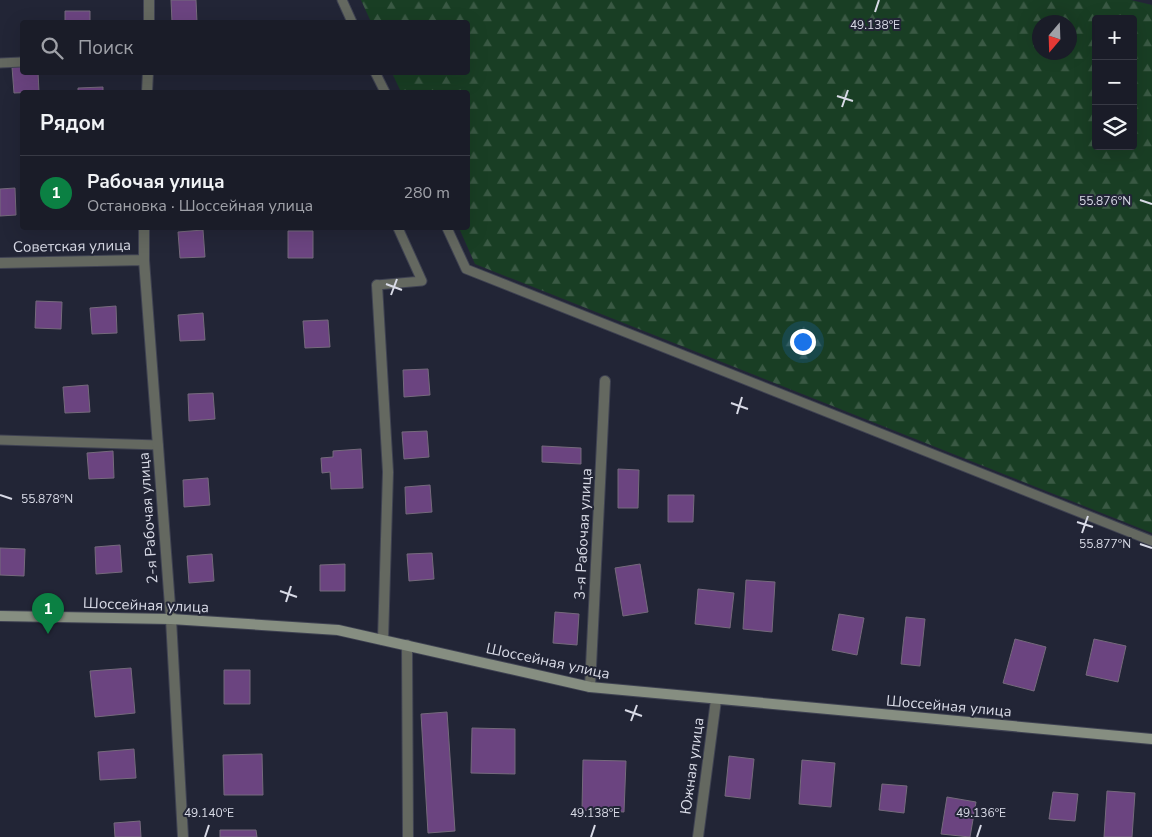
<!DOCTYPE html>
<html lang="ru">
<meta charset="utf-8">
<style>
:root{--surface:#1a1c28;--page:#272934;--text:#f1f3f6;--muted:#9fa1a8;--line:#383a45;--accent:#0b8043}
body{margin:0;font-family:"Nunito Sans",sans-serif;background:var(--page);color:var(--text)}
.controls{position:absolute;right:15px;top:15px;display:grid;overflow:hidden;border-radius:5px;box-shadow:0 5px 20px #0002}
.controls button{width:45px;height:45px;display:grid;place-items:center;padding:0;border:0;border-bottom:1px solid var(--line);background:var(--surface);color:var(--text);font:25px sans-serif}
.compass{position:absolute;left:1032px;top:15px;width:45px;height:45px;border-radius:50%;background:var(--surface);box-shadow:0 5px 20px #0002;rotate:199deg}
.you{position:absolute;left:802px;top:341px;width:18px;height:18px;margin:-12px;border:4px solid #fff;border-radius:50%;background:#1a73e8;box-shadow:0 0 0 8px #1a73e833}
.badge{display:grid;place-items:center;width:32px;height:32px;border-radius:50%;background:var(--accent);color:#fff;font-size:16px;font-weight:700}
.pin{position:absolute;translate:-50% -41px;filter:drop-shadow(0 1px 2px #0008)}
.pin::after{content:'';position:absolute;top:26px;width:18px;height:15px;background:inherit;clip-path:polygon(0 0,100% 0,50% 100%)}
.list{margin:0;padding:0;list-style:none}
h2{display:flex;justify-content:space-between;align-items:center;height:65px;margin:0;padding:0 20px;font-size:21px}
h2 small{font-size:16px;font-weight:400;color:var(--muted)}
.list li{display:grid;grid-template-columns:32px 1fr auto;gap:15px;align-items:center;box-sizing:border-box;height:75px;padding:0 20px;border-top:1px solid var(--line)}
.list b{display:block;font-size:19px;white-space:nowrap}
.list p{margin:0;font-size:16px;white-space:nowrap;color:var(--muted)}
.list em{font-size:16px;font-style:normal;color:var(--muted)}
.icon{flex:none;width:28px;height:28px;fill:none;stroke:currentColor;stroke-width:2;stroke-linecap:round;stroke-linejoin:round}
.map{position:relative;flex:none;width:1152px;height:837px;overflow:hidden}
.search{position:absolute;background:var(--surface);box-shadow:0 5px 20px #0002;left:20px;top:20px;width:450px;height:55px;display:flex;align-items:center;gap:12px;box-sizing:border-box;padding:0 18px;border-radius:5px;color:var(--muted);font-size:19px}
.panel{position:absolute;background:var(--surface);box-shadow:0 5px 20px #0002;left:20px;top:90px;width:450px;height:140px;border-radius:5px}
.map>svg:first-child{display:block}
.forest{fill:url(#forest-firs);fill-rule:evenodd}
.building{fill:#6b4480;stroke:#756a7c}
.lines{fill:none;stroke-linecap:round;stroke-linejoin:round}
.lane-casing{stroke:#3f4252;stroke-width:11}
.street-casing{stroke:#3f4252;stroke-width:12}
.secondary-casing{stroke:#3f4252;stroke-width:12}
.lane{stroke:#646860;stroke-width:9}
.street{stroke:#646860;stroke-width:10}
.secondary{stroke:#868e81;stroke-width:10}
.ticks{fill:none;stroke:#d8dae6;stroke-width:2}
.labels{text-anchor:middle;stroke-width:4;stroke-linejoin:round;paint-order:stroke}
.street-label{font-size:15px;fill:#d8dae6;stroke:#222536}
.ticks-label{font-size:12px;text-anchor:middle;fill:#d8dae6;stroke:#222536;stroke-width:4;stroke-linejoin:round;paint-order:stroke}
</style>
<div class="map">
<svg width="1152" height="837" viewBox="0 0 1152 837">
<defs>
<pattern id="forest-firs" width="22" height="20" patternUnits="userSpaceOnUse" patternTransform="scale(1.25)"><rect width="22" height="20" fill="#193e24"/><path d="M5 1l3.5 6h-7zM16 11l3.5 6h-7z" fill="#3a5944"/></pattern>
</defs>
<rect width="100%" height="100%" fill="#222536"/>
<path class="forest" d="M361 0H1131L1152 5V533L475 264 459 228H468V92H401L392 73 468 72V22H371ZM1096 19H1133V146H1096ZM1040 22H1070V52H1040Z"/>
<path class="building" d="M171 0H196L197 22H172Z
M65 11H90V22H65Z
M22 66V72H38L39 92 14 93 12 67Z
M103 87V92H78V88Z
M15 188 16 215 0 216V189Z
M203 230 205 257 180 258 178 232Z
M288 231H313V258H288Z
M36 301 62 302 61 329 35 328Z
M116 306 117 333 92 334 90 308Z
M203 313 205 340 180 341 178 315Z
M328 320 330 347 305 348 303 321Z
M428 369 430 395 404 397 403 370Z
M88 385 90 412 65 413 63 387Z
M213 393 215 419 189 421 188 394Z
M427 431 429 457 404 459 402 432Z
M542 446 581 448V464L542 462Z
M361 449 363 488 331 489 330 472 322 473 321 458 333 457V451Z
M113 451 114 478 89 479 87 453Z
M618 469 639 470 638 508H618Z
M208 478 210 505 184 507 183 480Z
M430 485 432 512 406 514 405 487Z
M668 495H694L693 522H668Z
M120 545 122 572 96 574 95 547Z
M0 548 25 549 24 576 0 575Z
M432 553 434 579 409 581 407 554Z
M212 554 214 581 189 583 187 556Z
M345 564V591H320V565Z
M640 564 648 612 623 616 615 568Z
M746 580 775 582 772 632 743 629Z
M698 589 734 593 730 628 695 624Z
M555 612 579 614 577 645 553 643Z
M839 614 864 618 857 655 832 650Z
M906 617 925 619 920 666 901 664Z
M1015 639 1046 647 1034 691 1003 683Z
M1094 639 1126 646 1118 682 1086 675Z
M131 668 135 713 95 717 90 671Z
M224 670H250V704H224Z
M447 712 455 831 428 833 421 714Z
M472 728 515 729V774L471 773Z
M134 749 136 778 100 780 98 752Z
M262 754 263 795H224L223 755Z
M729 756 754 759 750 799 725 796Z
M583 760 626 761 624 812 582 810Z
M802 760 835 763 831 807 799 804Z
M882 784 907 786 904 813 879 810Z
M1107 791 1135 793 1132 837H1104Z
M1053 792 1078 794 1075 821 1049 819Z
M947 797 976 802 970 837 941 834Z
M140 821 141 837H115L114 823Z
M220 830H256L257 837H220Z"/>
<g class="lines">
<g class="lane-casing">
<path id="lane" d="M342 0 352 22
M0 63 22 62
M375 72 385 92
M447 228 466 269 1152 541
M377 285 422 281 398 228
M0 440 158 445"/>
</g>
<g class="street-casing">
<path id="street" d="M149 22V0
M147 92 148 72
M144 228V260L171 619 183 837
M0 263 144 260
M377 285 388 472 383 640
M407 645 408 837
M590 687 605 381
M698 837 716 700"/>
</g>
<g class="secondary-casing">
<path id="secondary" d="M0 616 171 619 338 630 590 687 1152 739"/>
</g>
<use href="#lane" class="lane"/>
<use href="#street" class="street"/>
<use href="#secondary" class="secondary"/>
</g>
<path class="ticks" d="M875 12 879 0M837 96 853 101M842 107 848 90M1140 200 1152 204M386 284 402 290M391 295 397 279M731 403 748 409M737 414 742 397M0 495 12 499M1077 522 1093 527M1082 533 1088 516M1140 544 1152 548M280 591 297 597M286 602 291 586M625 710 642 716M631 721 637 705M205 837 209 825M591 837 595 825M977 837 981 825"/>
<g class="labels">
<g class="street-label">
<text transform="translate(72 246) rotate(-1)" y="5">Советская улица</text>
<text transform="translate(148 518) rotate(-94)" y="5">2-я Рабочая улица</text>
<text transform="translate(583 534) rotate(-87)" y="5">3-я Рабочая улица</text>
<text transform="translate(146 605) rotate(2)" y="5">Шоссейная улица</text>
<text transform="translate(548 661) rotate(12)" y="5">Шоссейная улица</text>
<text transform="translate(949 706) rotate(5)" y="5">Шоссейная улица</text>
<text transform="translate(692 766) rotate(-82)" y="5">Южная улица</text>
</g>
</g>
<g class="ticks-label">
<text x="875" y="29">49.138°E</text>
<text x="1105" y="205">55.876°N</text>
<text x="47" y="503">55.878°N</text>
<text x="1105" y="548">55.877°N</text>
<text x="209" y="817">49.140°E</text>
<text x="595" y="817">49.138°E</text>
<text x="981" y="817">49.136°E</text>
</g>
</svg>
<div class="controls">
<button>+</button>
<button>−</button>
<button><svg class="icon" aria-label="layers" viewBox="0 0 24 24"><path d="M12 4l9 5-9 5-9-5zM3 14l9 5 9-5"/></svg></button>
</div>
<svg class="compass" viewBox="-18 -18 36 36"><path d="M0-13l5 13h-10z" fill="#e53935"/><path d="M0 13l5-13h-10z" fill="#9fa1a8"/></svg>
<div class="you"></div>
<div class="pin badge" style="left:48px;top:634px">1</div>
<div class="search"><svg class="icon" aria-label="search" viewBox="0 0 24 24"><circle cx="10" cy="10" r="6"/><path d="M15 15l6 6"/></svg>Поиск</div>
<section class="panel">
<h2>Рядом<small></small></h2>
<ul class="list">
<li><span class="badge">1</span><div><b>Рабочая улица</b><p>Остановка · Шоссейная улица</p></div><em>280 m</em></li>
</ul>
</section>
</div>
